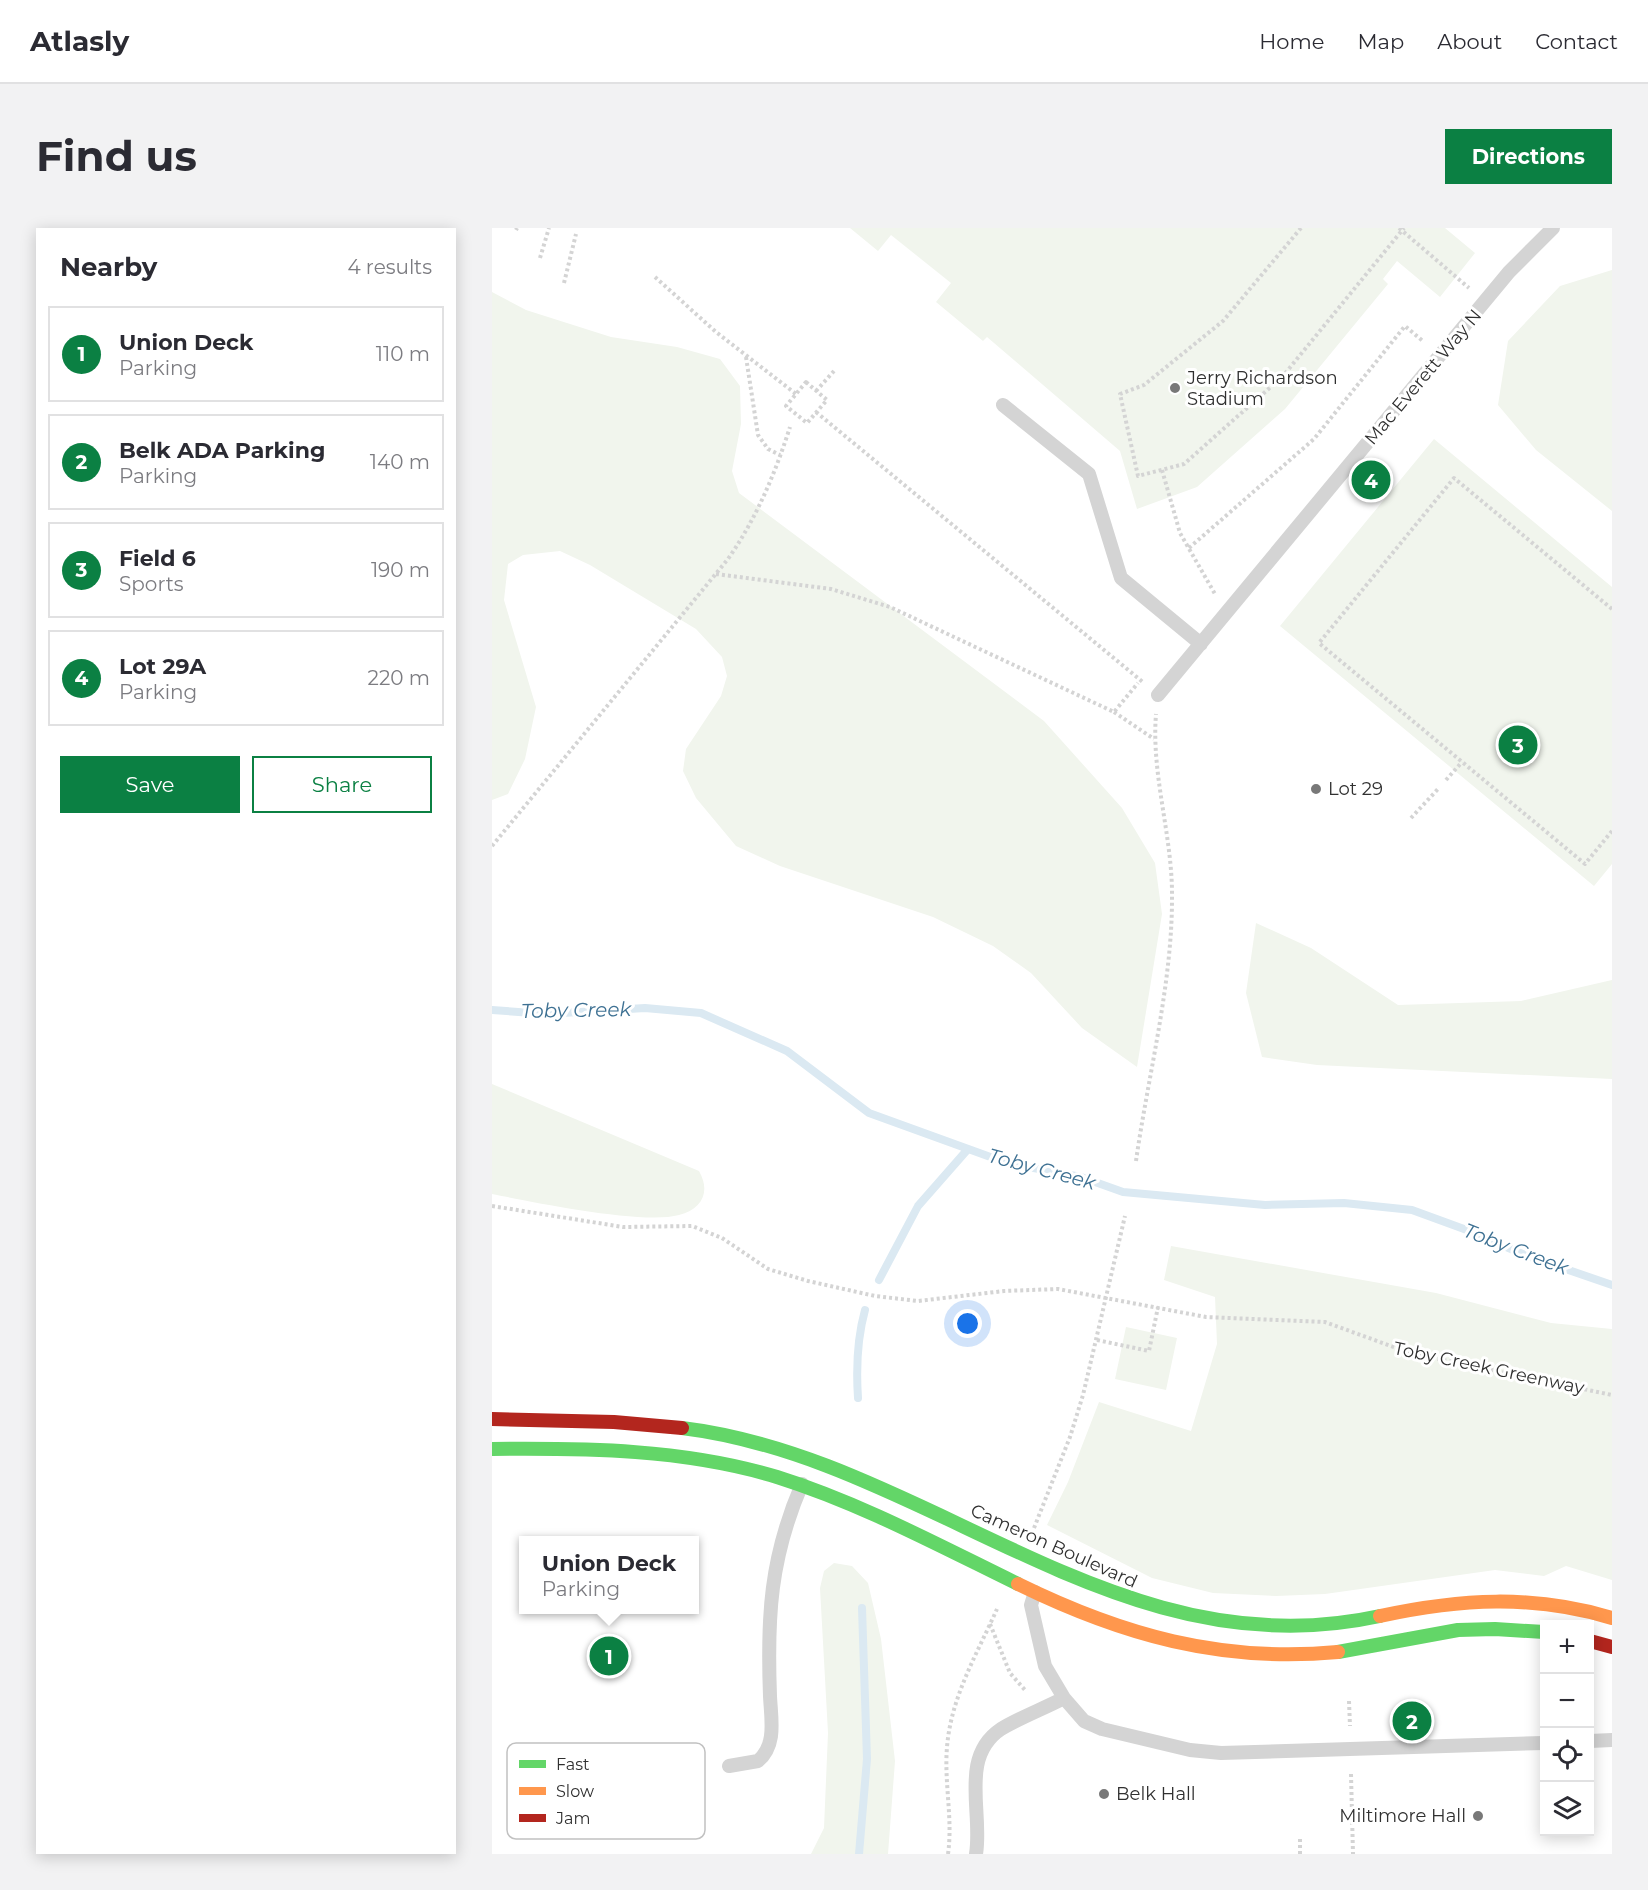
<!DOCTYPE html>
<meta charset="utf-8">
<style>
:root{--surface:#fff;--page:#f2f2f3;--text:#2b2b33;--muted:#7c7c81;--line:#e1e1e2;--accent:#0b8043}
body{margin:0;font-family:Montserrat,sans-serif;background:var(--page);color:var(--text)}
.controls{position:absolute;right:18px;bottom:18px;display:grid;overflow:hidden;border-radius:0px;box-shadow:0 3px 15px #0003}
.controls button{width:54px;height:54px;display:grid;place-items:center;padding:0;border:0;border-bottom:2px solid var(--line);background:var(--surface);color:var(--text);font:30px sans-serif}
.you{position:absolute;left:476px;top:1096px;width:21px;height:21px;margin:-15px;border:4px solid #fff;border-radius:50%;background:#1a73e8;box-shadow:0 0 0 9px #1a73e833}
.badge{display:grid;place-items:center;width:39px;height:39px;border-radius:50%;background:var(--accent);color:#fff;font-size:20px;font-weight:700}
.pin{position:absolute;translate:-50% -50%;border:3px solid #fff;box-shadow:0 2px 6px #0006}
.popup{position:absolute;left:27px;top:1308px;width:180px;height:78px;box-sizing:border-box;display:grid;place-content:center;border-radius:0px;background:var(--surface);filter:drop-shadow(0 2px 4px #0005);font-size:20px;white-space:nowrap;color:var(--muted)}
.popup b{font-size:22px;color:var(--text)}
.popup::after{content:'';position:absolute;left:50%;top:100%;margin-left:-12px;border:12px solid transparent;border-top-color:var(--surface)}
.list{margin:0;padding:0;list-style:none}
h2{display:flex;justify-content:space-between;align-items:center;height:78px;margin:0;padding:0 24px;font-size:26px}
h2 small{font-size:20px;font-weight:400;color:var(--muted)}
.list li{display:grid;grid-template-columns:39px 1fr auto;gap:18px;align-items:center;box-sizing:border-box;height:96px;margin:0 12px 12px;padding:0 12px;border:2px solid var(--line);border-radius:0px}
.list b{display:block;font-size:22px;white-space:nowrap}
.list p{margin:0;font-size:20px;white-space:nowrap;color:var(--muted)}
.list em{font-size:20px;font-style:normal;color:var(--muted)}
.actions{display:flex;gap:12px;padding:18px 24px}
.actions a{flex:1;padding:14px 0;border:2px solid var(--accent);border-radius:0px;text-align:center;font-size:21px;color:var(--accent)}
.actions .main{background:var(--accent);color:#fff}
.icon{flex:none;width:33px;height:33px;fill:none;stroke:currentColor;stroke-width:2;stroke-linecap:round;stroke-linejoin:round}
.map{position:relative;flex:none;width:1120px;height:1626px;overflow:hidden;border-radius:0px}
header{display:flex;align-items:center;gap:36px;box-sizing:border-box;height:84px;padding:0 30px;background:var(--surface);border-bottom:2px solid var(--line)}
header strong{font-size:28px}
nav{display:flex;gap:33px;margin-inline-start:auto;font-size:21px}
.intro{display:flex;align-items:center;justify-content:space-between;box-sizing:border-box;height:144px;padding:0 36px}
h1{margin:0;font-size:42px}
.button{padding:15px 27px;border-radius:0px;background:var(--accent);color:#fff;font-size:21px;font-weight:700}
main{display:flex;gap:36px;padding:0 36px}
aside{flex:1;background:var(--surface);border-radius:0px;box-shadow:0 3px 15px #0003}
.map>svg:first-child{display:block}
.green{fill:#f1f5ed}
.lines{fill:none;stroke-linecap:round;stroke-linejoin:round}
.stream{stroke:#dbe9f2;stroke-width:8}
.path{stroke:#d4d4d4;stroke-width:4;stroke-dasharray:3 3;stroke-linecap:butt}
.lane{stroke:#d4d4d4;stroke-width:14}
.fast{stroke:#63d668;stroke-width:14}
.slow{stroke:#ff974d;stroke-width:14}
.jam{stroke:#b3261e;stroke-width:14}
.poi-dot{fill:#787878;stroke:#fff;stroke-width:2}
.labels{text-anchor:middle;stroke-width:6;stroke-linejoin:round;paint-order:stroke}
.street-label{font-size:18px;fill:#303030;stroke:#fff}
.poi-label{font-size:18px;fill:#303030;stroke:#fff;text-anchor:start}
.water-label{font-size:20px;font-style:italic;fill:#3e7193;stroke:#fff}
.key{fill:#fff;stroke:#c1c1c1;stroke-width:1.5}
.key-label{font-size:16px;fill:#303030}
</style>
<header>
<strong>Atlasly</strong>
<nav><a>Home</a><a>Map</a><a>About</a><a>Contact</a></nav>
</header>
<div class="intro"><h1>Find us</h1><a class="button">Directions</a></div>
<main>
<aside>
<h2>Nearby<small>4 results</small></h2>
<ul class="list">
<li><span class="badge">1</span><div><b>Union Deck</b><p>Parking</p></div><em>110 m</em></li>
<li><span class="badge">2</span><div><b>Belk ADA Parking</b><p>Parking</p></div><em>140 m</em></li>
<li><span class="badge">3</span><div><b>Field 6</b><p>Sports</p></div><em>190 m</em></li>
<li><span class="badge">4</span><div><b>Lot 29A</b><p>Parking</p></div><em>220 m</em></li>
</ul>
<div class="actions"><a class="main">Save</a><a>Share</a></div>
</aside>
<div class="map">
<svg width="1120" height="1626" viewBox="0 0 1120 1626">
<rect width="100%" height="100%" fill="#fff"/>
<path class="green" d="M358 0H953L983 25 948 69 905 33 891 51 896 56 793 181 705 259 645 281 628 223 495 109 491 113 444 74 459 55 399 7 386 23Z
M1120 42V283L1044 222 1006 177 1016 113 1068 58Z
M0 64 34 82 119 109 185 119 228 131 248 158 249 196 240 243 247 265 552 493 630 580 663 635 670 686 645 839 590 800 539 745 501 718 441 689 288 638 244 618 204 570 191 543 194 521 229 468 235 448 230 429 204 401 98 337 68 323 31 327 16 336 12 372 44 479 33 531 16 566 0 572Z
M942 211 1120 359V636L1102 658 788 398Z
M764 695 819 720 906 777 1029 773 1120 752V851L825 837 770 829 754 765Z
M0 856 207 943C219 964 210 981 187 987 151 997 40 974 0 966Z
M679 1018 944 1065 1059 1095 1120 1101V1352L1074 1338 1052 1348 1003 1342 833 1366 784 1368 721 1365 660 1350 555 1297 576 1254 607 1174 699 1203 725 1116 723 1069 672 1052Z
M634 1099 685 1110 674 1162 623 1151Z
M342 1335 360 1338 376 1355 389 1411 403 1533 396 1626H319L332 1600 336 1505 328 1360 332 1343Z"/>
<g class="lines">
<path class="stream" d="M0 782 54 786 153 780 209 785 295 823 377 885 515 935 589 949 631 964 773 977 852 975 920 982 972 1001 1033 1027 1120 1057
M387 1052 426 978 476 921
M366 1170C364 1140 365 1111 373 1082
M367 1626 375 1531 370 1380"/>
<path class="path" d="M809 0 731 93 652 157 628 166 646 248 692 236 791 148 912 0
M907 0 977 60
M24 2 25 0
M48 30 57 0
M163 49 224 104 304 166
M72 55 84 6
M254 129 266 207 276 221 288 227
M314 154 335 172 315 195 294 178Z
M324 163 342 143
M324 184 652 455
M670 242 688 305 723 366
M697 320 822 211 913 98 932 114
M224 346 339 361 398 379 622 484 646 455
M1120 381 962 250 827 415 1093 636 1120 603
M622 484 662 511
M954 552 970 534
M919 590 946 561
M0 618 236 331C264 291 283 246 298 199
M644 933C656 848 680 757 680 671 681 609 659 548 664 486
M0 978 131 999 200 998 230 1010 276 1041 316 1053 383 1068 426 1073 512 1063 566 1061 714 1089 833 1094 918 1125 1120 1167
M605 1112 657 1123 666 1079
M542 1300 578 1209 591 1167 633 988
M498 1396 518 1445 533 1462
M857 1473 858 1498
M859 1546 861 1626
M808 1611V1626
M456 1626C461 1591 452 1555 455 1519 459 1469 485 1426 505 1381"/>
<path class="lane" d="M511 177 597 246 629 350 709 416
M666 467 1017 44 1061 0
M543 1364 539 1377 553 1438 572 1470 592 1493 610 1501 698 1522 729 1525 1052 1515
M1098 1513 1120 1512
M237 1538 266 1533C285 1517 279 1491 278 1468 275 1389 278 1330 310 1256
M484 1626C491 1584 467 1529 509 1501 529 1489 551 1481 572 1470"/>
<path class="fast" d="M190 1200C436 1230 624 1446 888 1388
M0 1221C95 1220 193 1221 285 1249 368 1275 448 1318 526 1356
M846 1424 966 1402 1003 1401 1052 1404"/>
<path class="slow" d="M526 1356C630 1407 729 1435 846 1424
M888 1388C967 1371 1041 1366 1120 1390"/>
<path class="jam" d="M0 1191 122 1194 190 1200
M1098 1413 1120 1419"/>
</g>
<g class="poi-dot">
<circle cx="683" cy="160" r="6"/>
<circle cx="824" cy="561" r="6"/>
<circle cx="612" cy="1566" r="6"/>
<circle cx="986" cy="1588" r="6"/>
</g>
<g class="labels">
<g class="street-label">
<text transform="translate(931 149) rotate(-50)" y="6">Mac Everett Way N</text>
<text transform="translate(997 1140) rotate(12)" y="6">Toby Creek Greenway</text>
<text transform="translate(562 1318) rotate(24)" y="6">Cameron Boulevard</text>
</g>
<g class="poi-label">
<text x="695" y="156">Jerry Richardson<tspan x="695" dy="21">Stadium</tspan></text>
<text x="836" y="567">Lot 29</text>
<text x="624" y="1572">Belk Hall</text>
<text x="974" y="1594" text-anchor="end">Miltimore Hall</text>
</g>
<g class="water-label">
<text transform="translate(84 782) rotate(-1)" y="7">Toby Creek</text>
<text transform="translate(550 941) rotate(15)" y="7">Toby Creek</text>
<text transform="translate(1024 1021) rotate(21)" y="7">Toby Creek</text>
</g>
</g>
<rect x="15" y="1515" width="198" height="96" rx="9" class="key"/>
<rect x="27" y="1532" width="27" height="8" fill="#63d668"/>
<rect x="27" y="1559" width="27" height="8" fill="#ff974d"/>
<rect x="27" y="1586" width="27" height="8" fill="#b3261e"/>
<g class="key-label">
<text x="64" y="1542">Fast</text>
<text x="64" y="1569">Slow</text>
<text x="64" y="1596">Jam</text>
</g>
</svg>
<div class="controls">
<button>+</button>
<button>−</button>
<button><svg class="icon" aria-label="locate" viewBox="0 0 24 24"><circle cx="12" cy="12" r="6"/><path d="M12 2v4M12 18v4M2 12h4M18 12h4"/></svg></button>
<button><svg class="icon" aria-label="layers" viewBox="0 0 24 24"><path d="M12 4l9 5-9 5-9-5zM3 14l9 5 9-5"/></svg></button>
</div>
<div class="you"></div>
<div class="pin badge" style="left:117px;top:1428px">1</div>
<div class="popup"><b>Union Deck</b>Parking</div>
<div class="pin badge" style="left:920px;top:1493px">2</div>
<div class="pin badge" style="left:1026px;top:517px">3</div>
<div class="pin badge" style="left:879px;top:252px">4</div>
</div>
</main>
